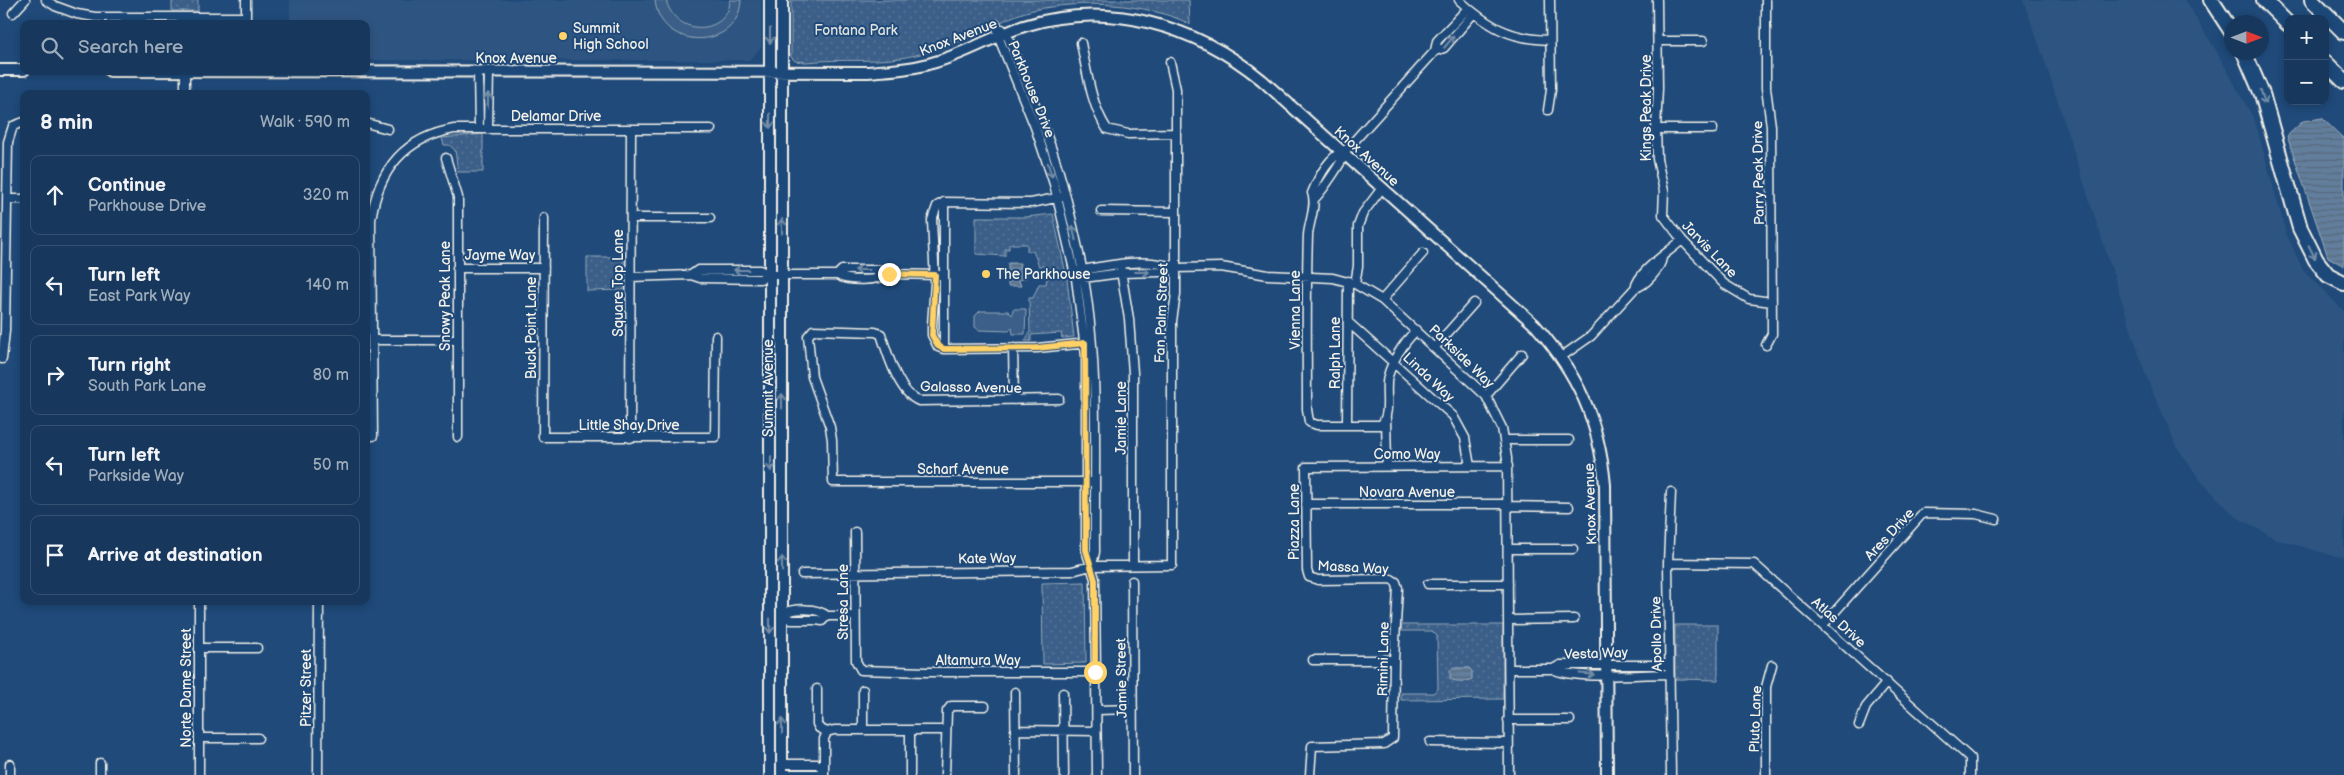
<!DOCTYPE html>
<meta charset="utf-8">
<style>
:root{--surface:#17385c;--page:#203f62;--text:#f1f3f6;--muted:#9eacbb;--line:#365272}
body{margin:0;font-family:"Balsamiq Sans",sans-serif;background:var(--page);color:var(--text)}
.controls{position:absolute;right:15px;top:15px;display:grid;overflow:hidden;border-radius:10px;box-shadow:0 2px 8px #0003}
.controls button{width:45px;height:45px;display:grid;place-items:center;padding:0;border:0;border-bottom:1px solid var(--line);background:var(--surface);color:var(--text);font:25px sans-serif}
.compass{position:absolute;left:2224px;top:15px;width:45px;height:45px;border-radius:50%;background:var(--surface);box-shadow:0 2px 8px #0003;rotate:90deg}
.stop{position:absolute;width:15px;height:15px;margin:-11px;border:4px solid #ffd166;border-radius:50%;background:#fff}
.stop.end{background:#ffd166;border-color:#fff;box-shadow:0 1px 5px #0008}
.list{margin:0;padding:0;list-style:none}
h2{display:flex;justify-content:space-between;align-items:center;height:65px;margin:0;padding:0 20px;font-size:21px}
h2 small{font-size:16px;font-weight:400;color:var(--muted)}
.list li{display:grid;grid-template-columns:32px 1fr auto;gap:15px;align-items:center;box-sizing:border-box;height:80px;margin:0 10px 10px;padding:0 10px;border:1px solid var(--line);border-radius:10px}
.list b{display:block;font-size:19px;white-space:nowrap}
.list p{margin:0;font-size:16px;white-space:nowrap;color:var(--muted)}
.list em{font-size:16px;font-style:normal;color:var(--muted)}
.icon{flex:none;width:28px;height:28px;fill:none;stroke:currentColor;stroke-width:2;stroke-linecap:round;stroke-linejoin:round}
.map{position:relative;flex:none;width:2344px;height:775px;overflow:hidden}
.search{position:absolute;background:var(--surface);box-shadow:0 2px 8px #0003;left:20px;top:20px;width:350px;height:55px;display:flex;align-items:center;gap:12px;box-sizing:border-box;padding:0 18px;border-radius:10px;color:var(--muted);font-size:19px}
.panel{position:absolute;background:var(--surface);box-shadow:0 2px 8px #0003;left:20px;top:90px;width:350px;height:515px;border-radius:10px}
.map>svg:first-child{display:block}
.built{fill:#2d5581}
.park{fill:url(#park-dots);stroke:#97a8b8}
.pitch{fill:#3a5f88;stroke:#97a8b8}
.water{fill:url(#water-rules);stroke:#9cacbb}
.lines{fill:none;stroke-linecap:round;stroke-linejoin:round}
.street-casing{stroke:#f4f1e8;stroke-width:11}
.secondary-casing{stroke:#f4f1e8;stroke-width:14}
.highway-casing{stroke:#f4f1e8;stroke-width:18}
.street{stroke:#1f4a7a;stroke-width:8}
.secondary{stroke:#1f4a7a;stroke-width:10}
.highway{stroke:#1f4a7a;stroke-width:14}
.oneway{stroke:#748da6}
.route{stroke:#ffd166;stroke-width:6}
.poi-dot{fill:#ffd166;stroke:#1f4a7a;stroke-width:2}
.labels{text-anchor:middle;stroke-width:4;stroke-linejoin:round;paint-order:stroke}
.poi-label{font-size:14px;fill:#f4f1e8;stroke:#1f4a7a;text-anchor:start}
.park-label{font-size:14px;fill:#e1e2de;stroke:#1f4a7a}
.street-label{font-size:14px;fill:#f4f1e8;stroke:#1f4a7a}
</style>
<div class="map">
<svg width="2344" height="775" viewBox="0 0 2344 775">
<defs>
<pattern id="park-dots" width="8" height="8" patternUnits="userSpaceOnUse" patternTransform="scale(1.25)"><rect width="8" height="8" fill="#3a5f88"/><path d="M2 2h.1M6 6h.1" fill="none" stroke="#577699" stroke-width="1.8" stroke-linecap="round"/></pattern>
<pattern id="water-rules" width="6" height="5" patternUnits="userSpaceOnUse" patternTransform="scale(1.25)"><rect width="6" height="5" fill="#627e9d"/><path d="M0 2.5h6" fill="none" stroke="#58687a"/></pattern>
</defs>
<rect width="100%" height="100%" fill="#1f4a7a"/>
<filter id="ink" filterUnits="userSpaceOnUse"><feTurbulence type="fractalNoise" baseFrequency=".02" numOctaves="2"/><feDisplacementMap in="SourceGraphic" scale="10" xChannelSelector="R" yChannelSelector="G"/><feConvolveMatrix kernelMatrix="1 2 1 2 8 2 1 2 1" color-interpolation-filters="sRGB"/></filter>
<g filter="url(#ink)">
<path class="built" d="M290 0H761V48L749 60H366V24H290Z
M2023 0H2185L2218 54 2255 121 2286 233 2303 270 2344 311V557L2334 556 2276 539 2235 516 2200 480 2177 447 2146 376 2042 53Z"/>
<path class="park" d="M172 0H198V11H172Z
M791 0H1189L1190 24C1145 2 1081 0 1033 10 1011 15 990 28 970 37 953 45 934 51 916 55 880 64 843 58 806 62L795 61 791 57Z
M483 134V172H458L455 150 449 145H444L442 138Z
M1053 214 1067 279 1074 337 1062 338 1061 333 1031 335V341H1025L1030 332 1029 298H1033L1039 284H1046L1048 273 1046 272V266H1039L1033 251H1027V244H1009V249H1005V256L976 254V217H1026Z
M587 257H624V290L587 291Z
M1085 582 1086 663 1043 664 1042 583Z
M1402 625H1503V699L1401 700V693H1433L1438 689 1437 636 1432 631H1401Z
M1675 625H1718V680L1675 679Z"/>
<path class="pitch" d="M655 0H666C676 39 729 34 730 0H741C739 52 659 51 655 0Z
M1013 309H1026L1025 334H1013L1012 327 1009 331 979 330 975 327V316L980 311H1008L1012 315Z"/>
<path class="water" d="M2322 118 2344 139V266L2328 257 2287 136 2303 121Z
M1008 263H1020L1019 270 1027 273 1026 278 1019 280 1021 286H1008Z
M1453 668H1469L1472 671V679C1466 682 1456 682 1450 679V671Z"/>
<g class="lines">
<g class="street-casing">
<path id="street" d="M46 0 55 6 77 14 95 17H246V0
M1459 0C1489 27 1510 39 1550 40
M1657 0 1658 88 1656 129 1657 159 1664 191 1663 215 1682 240 1724 284 1749 299 1772 302
M1766 0V88L1771 126 1772 334 1766 345
M1468 8 1437 41 1435 51 1444 48 1474 13
M13 13 25 0
M997 25 998 36 1035 127 1054 184 1076 279 1086 356V550L1095 579 1097 775
M1002 29 1006 33 1012 47C1025 82 1040 115 1052 150 1065 188 1074 228 1082 268 1100 361 1094 458 1095 552L1092 565
M1658 41H1703
M1081 43C1087 72 1091 105 1107 129L1128 134 1176 133
M185 71V94
M478 71 479 128
M1548 110 1551 90 1550 0
M366 123 388 129
M488 128 489 71
M1656 129H1713
M446 158 458 197V437
M1061 197 1031 203 944 202 937 206 932 220 935 283 932 325V335L938 347 944 349 1037 348 1088 343
M7 199H24
M1314 199C1319 196 1345 158 1346 151
M1101 211 1176 212
M544 218 543 437H715L716 336
M631 218H710
M1120 265 1129 319 1133 373V564
M457 268H544
M1077 271C1109 265 1145 257 1176 268
M691 275 698 270H760L770 275
M837 275 842 270H881L889 274 939 275
M630 277 691 275 700 278 760 279 770 275H837C848 282 878 281 889 274
M1076 279 1121 273 1161 272 1176 268 1221 267 1268 275 1333 278 1355 284 1382 300 1486 396 1502 428 1507 458 1509 775
M1355 284 1358 266V226L1363 213 1382 188
M1635 288C1646 285 1660 269 1662 258
M1382 300 1423 253
M1348 322 1453 416 1465 438 1470 466
M1416 330C1403 344 1393 358 1388 376 1384 391 1392 413 1381 425H1317L1309 422 1307 409C1307 351 1306 293 1308 235 1309 222 1317 205 1312 193 1319 176 1329 156 1347 149L1435 51
M372 340H457
M1435 347 1474 303
M1013 348 1014 400
M944 349V202
M1561 357 1591 336 1635 288C1640 269 1668 253 1682 240
M2 359 5 331 8 142 13 126 24 122
M1486 396 1522 354
M1059 399 919 401C899 394 887 353 881 334L875 332 813 330 808 336 812 377 830 427 832 440 833 482H1094
M1386 418 1387 466
M1347 425 1348 281
M373 436 371 220C378 171 403 138 454 129H711
M630 438 631 129
M1505 440H1569
M1671 492 1668 563 1671 775
M1306 504H1508
M1508 506 1569 507
M855 532 856 661 861 670 927 672H1095
M1508 549H1573
M1668 563 1754 564 1970 758V775
M802 574 1072 571 1091 566 1172 565V321L1176 294V89L1170 62
M1132 581 1133 775
M1428 584H1508
M199 601V775
M782 614 791 620H817L822 621 827 616H855
M782 614C794 608 817 607 827 616
M1509 620 1574 619
M1823 625 1923 513 1976 514 1996 519
M199 648H257
M1313 660H1394
M1509 669H1553C1572 680 1644 674 1669 674
M1553 669 1560 665H1669
M817 689V724L819 728 827 732
M1015 692 1016 775
M1063 693 1064 775
M1097 710 1133 709
M1508 720H1570
M1859 725 1866 707 1887 682
M863 730V690
M910 730V775
M1015 730 1096 731
M199 738H258
M1430 742 1508 743
M10 764V775
M782 764H817L824 769 817 774H782
M100 775V763
M318 775 319 601
M824 775V739L827 732 834 730H945
M945 775 947 711 951 706H985
M1310 775 1312 746 1384 744 1393 738 1394 660 1398 588 1396 582 1391 579 1318 580 1309 577 1307 570 1306 467 1508 466
M1766 775V687L1772 665"/>
</g>
<g class="secondary-casing">
<path id="secondary" d="M770 0V775
M782 0V775
M0 70H24
M110 71 868 72C888 70 908 70 928 64 962 56 991 37 1024 26 1109 0 1195 25 1262 80L1535 325C1578 374 1599 420 1605 485L1607 775"/>
</g>
<g class="highway-casing">
<path id="highway" d="M2211 0 2232 32
M2264 0 2288 24
M2312 0 2344 32
M2244 52 2262 94 2300 228 2316 260 2328 275 2344 283
M2325 62 2344 81"/>
</g>
<use href="#street" class="street"/>
<use href="#secondary" class="secondary"/>
<use href="#highway" class="highway"/>
</g>
<defs><path id="oneway-shaft" d="M-6 0H5M1.5-3L5.5 0L1.5 3" fill="none" stroke-width="1.6" stroke-linecap="round" stroke-linejoin="round" transform="scale(1.25)"/></defs>
<g class="oneway">
<use href="#oneway-shaft" transform="translate(770 36) rotate(90)"/>
<use href="#oneway-shaft" transform="translate(1449 42) rotate(-50)"/>
<use href="#oneway-shaft" transform="translate(2263 97) rotate(72)"/>
<use href="#oneway-shaft" transform="translate(488 100) rotate(-89)"/>
<use href="#oneway-shaft" transform="translate(770 121) rotate(90)"/>
<use href="#oneway-shaft" transform="translate(1050 170) rotate(72)"/>
<use href="#oneway-shaft" transform="translate(782 226) rotate(-90)"/>
<use href="#oneway-shaft" transform="translate(1074 233) rotate(-103)"/>
<use href="#oneway-shaft" transform="translate(2312 252) rotate(63)"/>
<use href="#oneway-shaft" transform="translate(741 270) rotate(180)"/>
<use href="#oneway-shaft" transform="translate(862 270) rotate(180)"/>
<use href="#oneway-shaft" transform="translate(1142 272)"/>
<use href="#oneway-shaft" transform="translate(782 401) rotate(-90)"/>
<use href="#oneway-shaft" transform="translate(771 464) rotate(90)"/>
<use href="#oneway-shaft" transform="translate(782 564) rotate(-90)"/>
<use href="#oneway-shaft" transform="translate(770 626) rotate(90)"/>
<use href="#oneway-shaft" transform="translate(1587 674) rotate(4)"/>
<use href="#oneway-shaft" transform="translate(782 726) rotate(-90)"/>
</g>
</g>
<g class="lines" filter="url(#ink)">
<path class="route" d="M889 274 935 275 932 335 938 346 944 349 1037 348 1085 343 1086 550 1095 580V672"/>
</g>
<g class="poi-dot">
<circle cx="563" cy="36" r="5"/>
<circle cx="986" cy="274" r="5"/>
</g>
<g class="labels">
<g class="poi-label">
<text x="573" y="33">Summit<tspan x="573" dy="16">High School</tspan></text>
<text x="996" y="279">The Parkhouse</text>
</g>
<g class="park-label">
<text x="856" y="35">Fontana Park</text>
</g>
<g class="street-label">
<text transform="translate(958 37) rotate(-21)" y="5">Knox Avenue</text>
<text x="516" y="63">Knox Avenue</text>
<text transform="translate(1032 89) rotate(68)" y="5">Parkhouse Drive</text>
<text transform="translate(1646 108) rotate(-90)" y="5">Kings Peak Drive</text>
<text x="556" y="121">Delamar Drive</text>
<text transform="translate(1367 156) rotate(42)" y="5">Knox Avenue</text>
<text transform="translate(1758 173) rotate(-91)" y="5">Parry Peak Drive</text>
<text transform="translate(1710 249) rotate(46)" y="5">Jarvis Lane</text>
<text x="500" y="260">Jayme Way</text>
<text transform="translate(618 283) rotate(-90)" y="5">Square Top Lane</text>
<text transform="translate(445 296) rotate(-90)" y="5">Snowy Peak Lane</text>
<text transform="translate(1295 310) rotate(-90)" y="5">Vienna Lane</text>
<text transform="translate(1161 313) rotate(-88)" y="5">Fan Palm Street</text>
<text transform="translate(531 328) rotate(-90)" y="5">Buck Point Lane</text>
<text transform="translate(1335 353) rotate(-90)" y="5">Ralph Lane</text>
<text transform="translate(1462 356) rotate(44)" y="5">Parkside Way</text>
<text transform="translate(1429 377) rotate(43)" y="5">Linda Way</text>
<text transform="translate(971 387) rotate(1)" y="5">Galasso Avenue</text>
<text transform="translate(768 388) rotate(-90)" y="5">Summit Avenue</text>
<text transform="translate(1121 418) rotate(-90)" y="5">Jamie Lane</text>
<text x="629" y="430">Little Shay Drive</text>
<text x="1407" y="459">Como Way</text>
<text x="963" y="474">Scharf Avenue</text>
<text x="1407" y="497">Novara Avenue</text>
<text transform="translate(1590 504) rotate(-92)" y="5">Knox Avenue</text>
<text transform="translate(1294 522) rotate(-90)" y="5">Piazza Lane</text>
<text transform="translate(1889 534) rotate(-47)" y="5">Ares Drive</text>
<text transform="translate(987 558) rotate(-1)" y="5">Kate Way</text>
<text transform="translate(1353 567) rotate(3)" y="5">Massa Way</text>
<text transform="translate(843 602) rotate(-90)" y="5">Stresa Lane</text>
<text transform="translate(1839 622) rotate(42)" y="5">Atlas Drive</text>
<text transform="translate(1656 634) rotate(-91)" y="5">Apollo Drive</text>
<text transform="translate(1596 653) rotate(-2)" y="5">Vesta Way</text>
<text transform="translate(1383 659) rotate(-89)" y="5">Rimini Lane</text>
<text x="978" y="665">Altamura Way</text>
<text transform="translate(1121 678) rotate(-91)" y="5">Jamie Street</text>
<text transform="translate(186 688) rotate(-90)" y="5">Norte Dame Street</text>
<text transform="translate(306 688) rotate(-90)" y="5">Pitzer Street</text>
<text transform="translate(1755 719) rotate(-88)" y="5">Pluto Lane</text>
</g>
</g>
</svg>
<div class="controls">
<button>+</button>
<button>−</button>
</div>
<svg class="compass" viewBox="-18 -18 36 36"><path d="M0-13l5 13h-10z" fill="#e53935"/><path d="M0 13l5-13h-10z" fill="#9eacbb"/></svg>
<div class="stop" style="left:1095px;top:672px"></div>
<div class="stop end" style="left:889px;top:274px"></div>
<div class="search"><svg class="icon" aria-label="search" viewBox="0 0 24 24"><circle cx="10" cy="10" r="6"/><path d="M15 15l6 6"/></svg>Search here</div>
<section class="panel">
<h2>8 min<small>Walk · 590 m</small></h2>
<ul class="list">
<li><svg class="icon" aria-label="ahead" viewBox="0 0 24 24"><path d="M12 20V5M6 11l6-6 6 6"/></svg><div><b>Continue</b><p>Parkhouse Drive</p></div><em>320 m</em></li>
<li><svg class="icon" aria-label="left" viewBox="0 0 24 24"><path d="M17 20v-9H6M10 6l-5 5 5 5"/></svg><div><b>Turn left</b><p>East Park Way</p></div><em>140 m</em></li>
<li><svg class="icon" aria-label="right" viewBox="0 0 24 24"><path d="M7 20v-9h11M14 6l5 5-5 5"/></svg><div><b>Turn right</b><p>South Park Lane</p></div><em>80 m</em></li>
<li><svg class="icon" aria-label="left" viewBox="0 0 24 24"><path d="M17 20v-9H6M10 6l-5 5 5 5"/></svg><div><b>Turn left</b><p>Parkside Way</p></div><em>50 m</em></li>
<li><svg class="icon" aria-label="arrive" viewBox="0 0 24 24"><path d="M6 21V4h12l-3 4 3 4H6"/></svg><div><b>Arrive at destination</b></div></li>
</ul>
</section>
</div>
